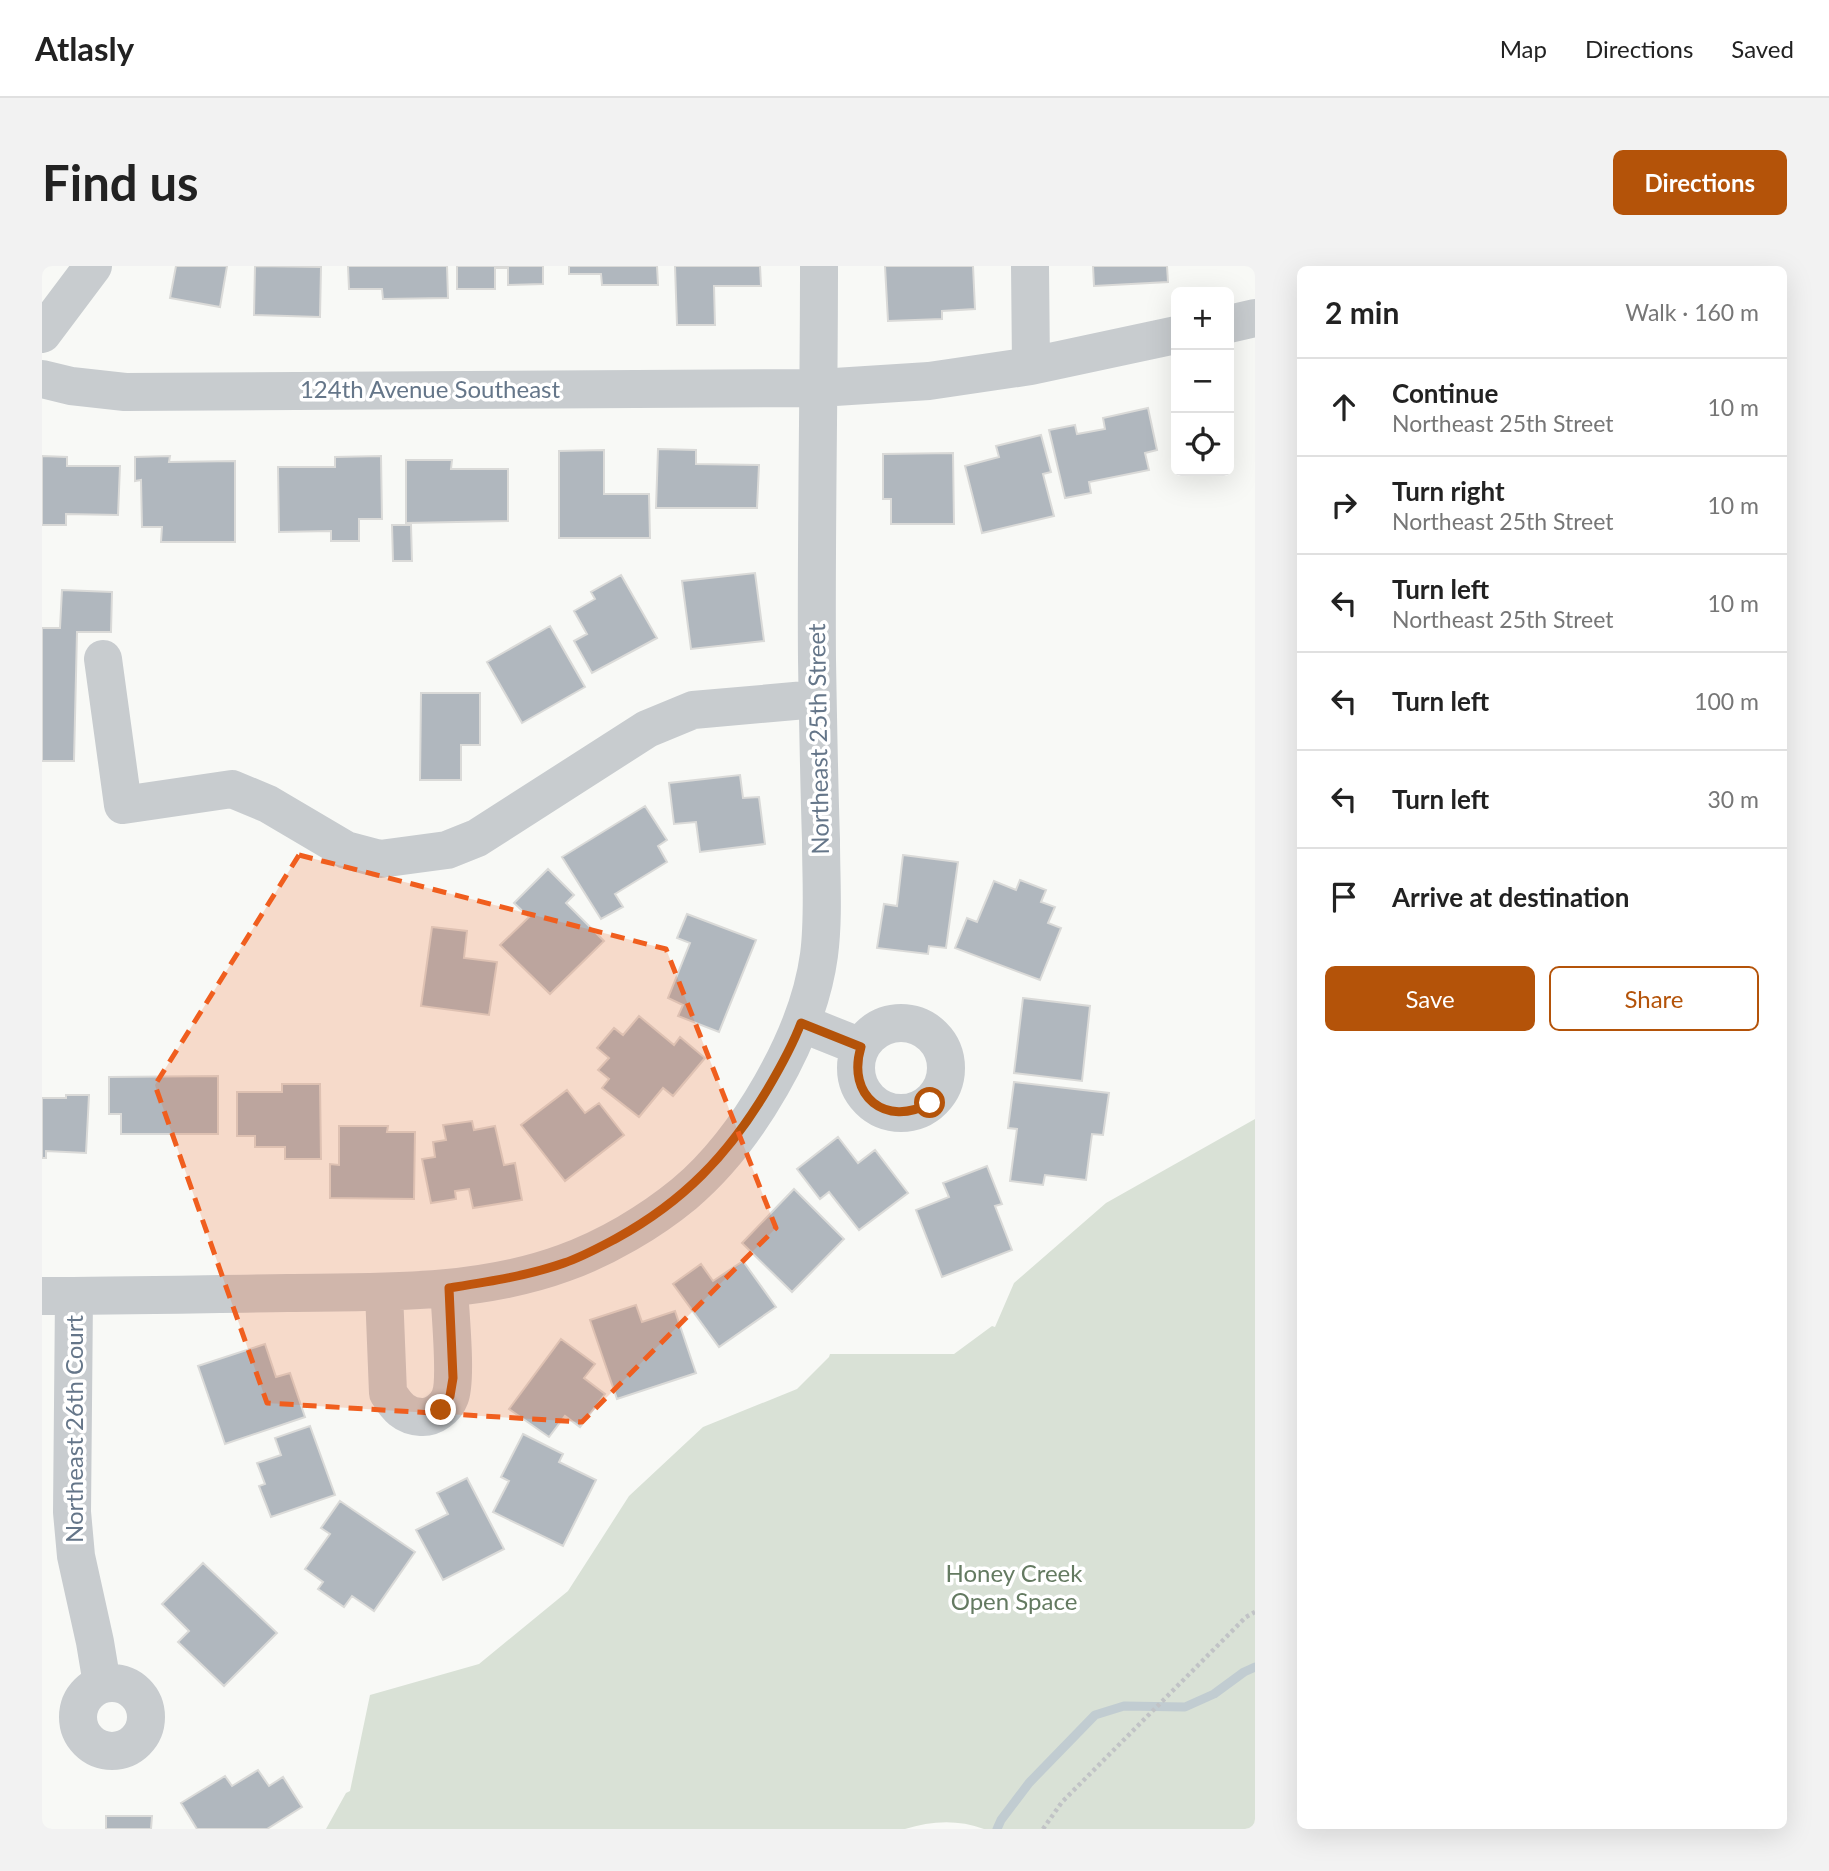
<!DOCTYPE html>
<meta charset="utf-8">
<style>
:root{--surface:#fff;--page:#f2f2f2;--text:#222;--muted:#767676;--line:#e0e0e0;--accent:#b45309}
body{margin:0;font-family:Lato,sans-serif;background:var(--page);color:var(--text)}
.controls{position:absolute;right:21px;top:21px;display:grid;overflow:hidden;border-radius:10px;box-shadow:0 7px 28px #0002}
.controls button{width:63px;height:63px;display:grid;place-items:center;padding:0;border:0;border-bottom:2px solid var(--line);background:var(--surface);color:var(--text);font:35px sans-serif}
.stop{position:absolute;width:21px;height:21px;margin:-16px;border:5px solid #b45309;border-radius:50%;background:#fff}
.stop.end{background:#b45309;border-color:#fff;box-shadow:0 2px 7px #0008}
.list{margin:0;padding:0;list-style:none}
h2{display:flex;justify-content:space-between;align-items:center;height:91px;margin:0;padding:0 28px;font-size:30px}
h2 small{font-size:23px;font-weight:400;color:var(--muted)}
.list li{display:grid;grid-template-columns:46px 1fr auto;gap:21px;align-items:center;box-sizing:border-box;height:98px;padding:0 28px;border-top:2px solid var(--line)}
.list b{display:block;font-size:26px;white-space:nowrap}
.list p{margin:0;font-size:23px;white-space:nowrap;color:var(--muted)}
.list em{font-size:23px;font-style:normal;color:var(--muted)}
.actions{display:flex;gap:14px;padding:21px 28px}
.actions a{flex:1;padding:16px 0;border:2px solid var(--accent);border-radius:10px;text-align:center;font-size:24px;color:var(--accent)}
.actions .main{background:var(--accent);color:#fff}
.icon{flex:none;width:38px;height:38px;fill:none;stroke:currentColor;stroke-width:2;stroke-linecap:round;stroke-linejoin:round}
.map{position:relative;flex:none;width:1213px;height:1563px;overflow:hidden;border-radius:10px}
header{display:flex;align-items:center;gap:42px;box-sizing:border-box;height:98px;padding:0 35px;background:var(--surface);border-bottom:2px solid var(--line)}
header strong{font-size:33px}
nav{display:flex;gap:38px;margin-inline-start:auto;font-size:24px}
.intro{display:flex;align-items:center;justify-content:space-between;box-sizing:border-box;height:168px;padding:0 42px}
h1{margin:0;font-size:49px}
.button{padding:18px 32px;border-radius:10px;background:var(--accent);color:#fff;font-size:24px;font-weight:700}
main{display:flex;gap:42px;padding:0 42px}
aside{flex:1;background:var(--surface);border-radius:10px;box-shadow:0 7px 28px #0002}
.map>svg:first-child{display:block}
.green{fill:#d9e1d6}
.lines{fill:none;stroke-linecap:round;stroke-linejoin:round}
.stream{stroke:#c1ccd1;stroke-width:9}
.building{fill:#b0b7be;stroke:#dadad8;stroke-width:2}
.path{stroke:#c1c3c6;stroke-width:4.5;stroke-dasharray:3.5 3.5;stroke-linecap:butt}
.minor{stroke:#c8cccf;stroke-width:38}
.route{stroke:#b45309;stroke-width:9}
.marked{fill:#f05e1e;fill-opacity:0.2;stroke:#f05e1e;stroke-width:5;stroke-dasharray:14 9;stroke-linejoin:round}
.labels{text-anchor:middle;stroke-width:7;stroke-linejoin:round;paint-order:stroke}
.street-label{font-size:24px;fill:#657689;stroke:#fff}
.park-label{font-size:24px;fill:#647a61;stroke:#fff}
</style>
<header>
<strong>Atlasly</strong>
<nav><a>Map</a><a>Directions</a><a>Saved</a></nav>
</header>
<div class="intro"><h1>Find us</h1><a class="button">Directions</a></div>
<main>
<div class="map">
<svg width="1213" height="1563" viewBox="0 0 1213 1563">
<rect width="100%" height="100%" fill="#f8f9f6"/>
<path class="green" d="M1213 853V1563H942C915 1553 889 1555 863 1563H284L304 1527 308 1525 328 1429 437 1398 526 1325 587 1230 661 1161 755 1123 787 1091 788 1088H912L950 1060 953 1061 972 1017 1064 937Z"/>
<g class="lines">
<path class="stream" d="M955 1563 959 1554 987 1517 1053 1449 1082 1440 1143 1441 1172 1428 1202 1406 1213 1401"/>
</g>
<path class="building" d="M134 0H185L178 41 128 32Z
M213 0 279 1 278 51 212 49Z
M306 0H405L406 32 341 33 340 23H307Z
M415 0H501V18L466 19V2H453V23H415Z
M527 0H615L616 19H560L559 8H527Z
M633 0H718L719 20H672L673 59H635Z
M843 0H931L933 43 900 45V53L846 55Z
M1051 0H1125L1126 16 1052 20Z
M1106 142 1115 184 1103 187 1107 204 1047 216 1049 227 1023 232 1007 164 1033 159 1035 168 1063 163 1061 152Z
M999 169 1009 206 1001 208 1012 250 940 267 923 200 957 191 954 180Z
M616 183 654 184V198L717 199 715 242H614Z
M562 184V228H607L608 272H517V185Z
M911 187 912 258H849V233H841V188Z
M0 190 25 191V200H78L76 249 24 248V259H0Z
M128 190 127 196 193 195V276H119L120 261H100L99 214 93 215V191Z
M339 190 340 253H317V275H289V265L237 266 236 201H293V191Z
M364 194H410L409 203H466V255L364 257Z
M350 259H369L370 295H351Z
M713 307 722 375 649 383 640 315Z
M579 309 615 372 550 407 532 375 545 368 532 345 553 333 549 326Z
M20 324 70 326 69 366H35L32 495H0V362H18Z
M508 360 543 421 480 457 445 396Z
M379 427H438V479H419V514H378Z
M698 509 701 532 717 531 723 578 658 586 654 556 632 558 627 517Z
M603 540 625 574 616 580 625 596 573 628 581 641 559 653 520 591Z
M861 589 916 596 904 682 887 680 886 688 835 682 842 638 855 640Z
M506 603 532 629 524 637 562 675 508 728 458 679 487 651 472 637Z
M978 614 1004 624 999 636 1013 641 1006 657 1019 662 998 714 913 682 925 652 935 656 952 615 974 624Z
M645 648 714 674 677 766 636 750 641 739 626 732 648 677 635 672Z
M390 661 425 665 422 692 455 696 447 749 379 740Z
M981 732 1048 740 1040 815 972 807Z
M597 750 632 779 638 771 663 792 631 830 621 822 597 851 560 822 567 813 556 804 567 792 555 782 572 762 581 769Z
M176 810V868H79V848H67V811Z
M972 816 1067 827 1061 869 1050 868 1044 914 1003 909 1001 919 968 915 975 863 966 862Z
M240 818H278L279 893H243V881H213V870H195V826H240Z
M525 824 543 847 557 837 582 869 523 915 479 859Z
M24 829H47L44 887 4 885V892H0V832H24Z
M430 855 432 864 453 860 462 899 473 897 480 934 431 942 427 923 413 925 414 933 389 937 380 893 393 891 391 876 404 874 401 859Z
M297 860H346L345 866H373L372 933 288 932V898L297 899Z
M796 871 816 897 833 884 866 927 817 964 787 926 778 933 755 903Z
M945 900 960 938 953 940 970 984 900 1011 874 944 907 931 901 917Z
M752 923 802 973 750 1026 700 977Z
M701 995 734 1041 677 1081 631 1018 659 998 671 1015Z
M594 1039 600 1056 633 1045 654 1107 575 1133 548 1054Z
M519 1073 553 1098 542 1112 563 1128 538 1161 523 1150 507 1171 467 1143Z
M223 1078 234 1111 248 1107 263 1151 183 1178 156 1100Z
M268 1160 293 1229 229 1251 217 1220 223 1218 215 1197 239 1189 233 1172Z
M481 1168 521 1188 517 1196 554 1214 521 1280 451 1246 467 1215 459 1211Z
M425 1212 462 1283 401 1314 374 1264 406 1248 395 1227Z
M298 1235 373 1286 332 1345 310 1330 302 1341 276 1323 281 1316 263 1303 288 1268 279 1262Z
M161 1297 235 1367 182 1420 136 1376 147 1365 120 1338Z
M216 1504 227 1520 241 1511 260 1541 225 1563H155L139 1537 183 1510 190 1520Z
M64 1550H110L109 1563H64Z"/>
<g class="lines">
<path class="path" d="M1001 1563 1020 1536 1204 1351 1213 1346"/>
<path class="minor" d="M988 0 989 100
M1187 58 1213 52
M0 68 51 0
M0 113 29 120 83 126 777 122 887 115 989 100 1134 69
M61 393 81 539 190 523 226 538 304 584 338 593 405 584 435 572 605 463 651 444 775 433
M759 757 819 781
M814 802a45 45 0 1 1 90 0a45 45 0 1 1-90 0Z
M342 1026 346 1127C355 1141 362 1150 379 1151 391 1152 404 1142 408 1131 415 1114 408 1044 407 1022
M0 1030C82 1030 164 1028 246 1027 338 1026 435 1029 522 997 564 982 608 956 642 928 705 875 766 771 777 689 782 651 779 612 779 574 777 514 776 454 775 394 774 263 777 131 777 0
M32 1030 30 1246 34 1290 53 1376 60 1418
M36 1451a34 34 0 1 1 68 0a34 34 0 1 1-68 0Z"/>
</g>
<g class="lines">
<path class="route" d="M399 1144 408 1130 411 1112 407 1022C445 1016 485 1010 522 997 540 991 558 981 575 972 642 935 686 889 725 824 738 802 750 781 759 757L819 781C804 830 844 862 888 837"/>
</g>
<path class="marked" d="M257 589 624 683 734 962 540 1156 225 1137 113 819Z"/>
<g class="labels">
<g class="street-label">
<text x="388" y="132">124th Avenue Southeast</text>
<text transform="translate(777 473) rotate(-91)" y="8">Northeast 25th Street</text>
<text transform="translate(33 1163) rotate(-90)" y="8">Northeast 26th Court</text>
</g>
<g class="park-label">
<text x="972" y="1316">Honey Creek<tspan x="972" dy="28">Open Space</tspan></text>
</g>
</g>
</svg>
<div class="controls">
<button>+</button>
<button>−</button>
<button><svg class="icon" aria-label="locate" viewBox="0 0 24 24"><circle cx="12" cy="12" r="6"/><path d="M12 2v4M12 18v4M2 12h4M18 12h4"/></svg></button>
</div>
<div class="stop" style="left:888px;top:837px"></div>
<div class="stop end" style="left:399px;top:1144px"></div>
</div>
<aside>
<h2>2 min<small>Walk · 160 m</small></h2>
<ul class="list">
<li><svg class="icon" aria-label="ahead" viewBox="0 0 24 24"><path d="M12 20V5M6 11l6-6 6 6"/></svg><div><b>Continue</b><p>Northeast 25th Street</p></div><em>10 m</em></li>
<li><svg class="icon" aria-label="right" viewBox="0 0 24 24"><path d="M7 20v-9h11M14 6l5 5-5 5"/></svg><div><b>Turn right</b><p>Northeast 25th Street</p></div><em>10 m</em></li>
<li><svg class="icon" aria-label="left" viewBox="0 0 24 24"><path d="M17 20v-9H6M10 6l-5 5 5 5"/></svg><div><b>Turn left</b><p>Northeast 25th Street</p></div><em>10 m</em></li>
<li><svg class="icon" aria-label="left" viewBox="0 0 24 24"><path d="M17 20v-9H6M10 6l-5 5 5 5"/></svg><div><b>Turn left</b></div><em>100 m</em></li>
<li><svg class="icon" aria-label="left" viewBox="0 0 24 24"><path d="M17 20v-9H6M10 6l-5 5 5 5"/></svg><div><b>Turn left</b></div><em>30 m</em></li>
<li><svg class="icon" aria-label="arrive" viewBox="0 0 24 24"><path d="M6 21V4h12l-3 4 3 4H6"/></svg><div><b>Arrive at destination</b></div></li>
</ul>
<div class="actions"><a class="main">Save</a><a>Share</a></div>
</aside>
</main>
